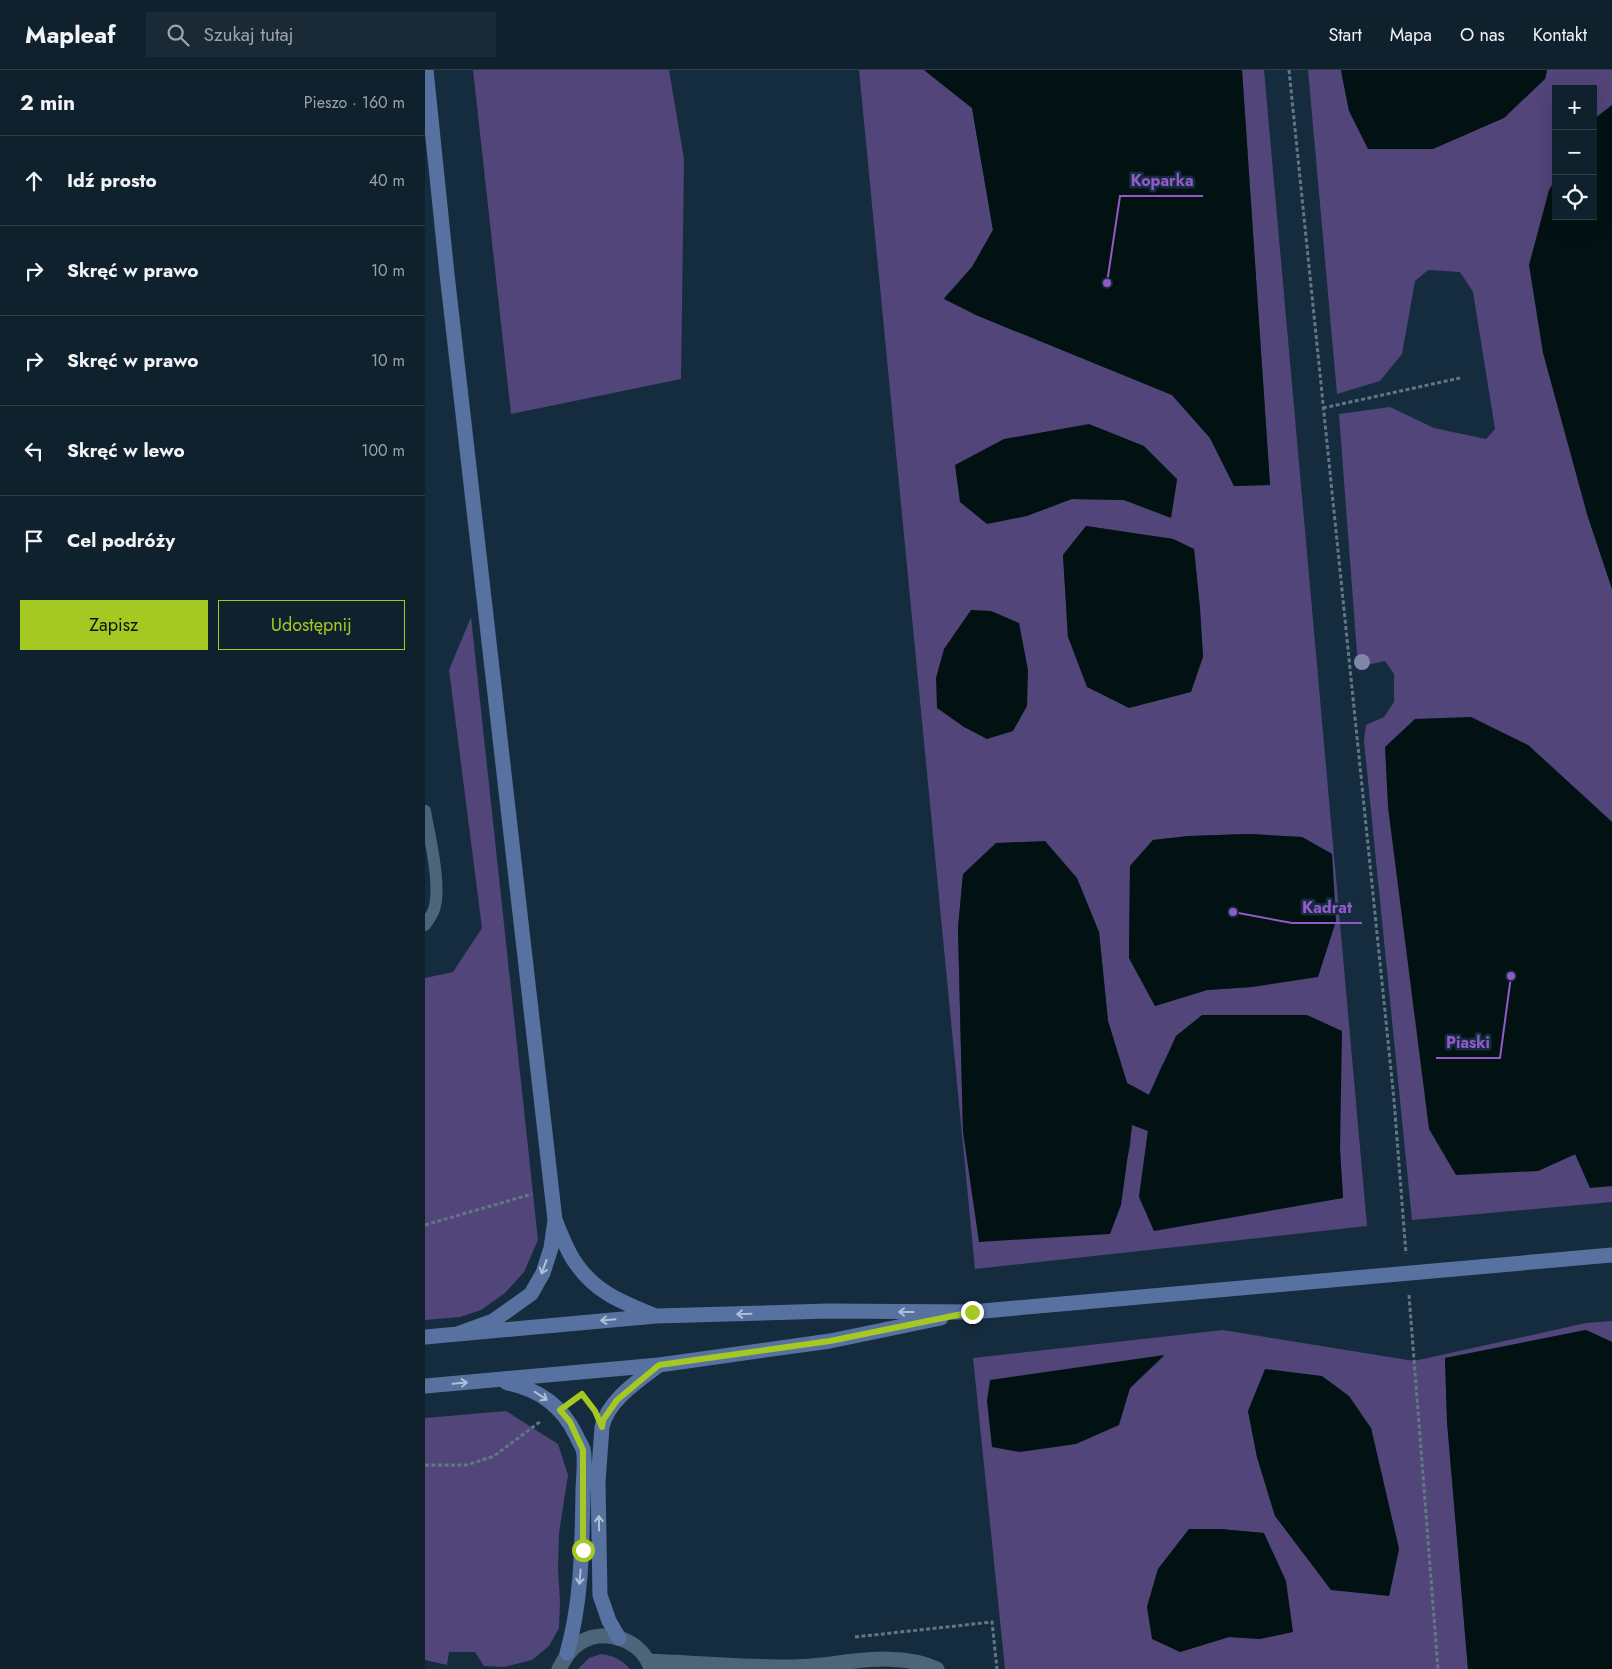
<!DOCTYPE html>
<html lang="pl">
<meta charset="utf-8">
<style>
:root{--surface:#10212e;--page:#192936;--text:#f1f3f6;--muted:#9ca3aa;--line:#303e4a;--accent:#a5c823}
body{margin:0;font-family:Jost,sans-serif;background:var(--page);color:var(--text)}
.controls{position:absolute;right:15px;top:15px;display:grid;overflow:hidden;border-radius:0px;box-shadow:0 5px 20px #0002}
.controls button{width:45px;height:45px;display:grid;place-items:center;padding:0;border:0;border-bottom:1px solid var(--line);background:var(--surface);color:var(--text);font:25px sans-serif}
.stop{position:absolute;width:15px;height:15px;margin:-11px;border:4px solid #a5c823;border-radius:50%;background:#fff}
.stop.end{background:#a5c823;border-color:#fff;box-shadow:0 1px 5px #0008}
.list{margin:0;padding:0;list-style:none}
h2{display:flex;justify-content:space-between;align-items:center;height:65px;margin:0;padding:0 20px;font-size:21px}
h2 small{font-size:16px;font-weight:400;color:var(--muted)}
.list li{display:grid;grid-template-columns:32px 1fr auto;gap:15px;align-items:center;box-sizing:border-box;height:90px;padding:0 20px;border-top:1px solid var(--line)}
.list b{display:block;font-size:19px;white-space:nowrap}
.list em{font-size:16px;font-style:normal;color:var(--muted)}
.actions{display:flex;gap:10px;padding:15px 20px}
.actions a{flex:1;padding:11px 0;border:1px solid var(--accent);border-radius:0px;text-align:center;font-size:18px;color:var(--accent)}
.actions .main{background:var(--accent);color:#111}
.icon{flex:none;width:28px;height:28px;fill:none;stroke:currentColor;stroke-width:2;stroke-linecap:round;stroke-linejoin:round}
.map{position:relative;flex:none;width:1187px;height:1599px;overflow:hidden}
header{display:flex;align-items:center;gap:30px;box-sizing:border-box;height:70px;padding:0 25px;background:var(--surface);border-bottom:1px solid var(--line)}
header strong{font-size:24px}
nav{display:flex;gap:28px;margin-inline-start:auto;font-size:18px}
.search{width:350px;height:45px;background:var(--page);display:flex;align-items:center;gap:12px;box-sizing:border-box;padding:0 18px;border-radius:0px;color:var(--muted);font-size:19px}
main{display:flex}
aside{flex:1;background:var(--surface)}
.map>svg:first-child{display:block}
.green{fill:#514579;fill-rule:evenodd}
.water{fill:#021212}
.lines{fill:none;stroke-linecap:round;stroke-linejoin:round}
.path{stroke:#627685;stroke-width:3;stroke-dasharray:4 2.5;stroke-linecap:butt}
.lane{stroke:#4d657a;stroke-width:12}
.street{stroke:#4d657a;stroke-width:15}
.secondary{stroke:#5772a1;stroke-width:15}
.tree{fill:#8086a6}
.oneway{stroke:#aec0d6}
.route{stroke:#a5c823;stroke-width:6}
.leader{fill:none;stroke:#9159ca;stroke-width:2}
.callout-dot{fill:#9159ca;stroke:#152c3e;stroke-width:2}
.callout-label{font-size:16px;text-anchor:middle;font-weight:bold;fill:#9159ca;stroke:#152c3e;stroke-width:5;stroke-linejoin:round;paint-order:stroke}
</style>
<header>
<strong>Mapleaf</strong>
<div class="search"><svg class="icon" aria-label="search" viewBox="0 0 24 24"><circle cx="10" cy="10" r="6"/><path d="M15 15l6 6"/></svg>Szukaj tutaj</div>
<nav><a>Start</a><a>Mapa</a><a>O nas</a><a>Kontakt</a></nav>
</header>
<main>
<aside>
<h2>2 min<small>Pieszo · 160 m</small></h2>
<ul class="list">
<li><svg class="icon" aria-label="ahead" viewBox="0 0 24 24"><path d="M12 20V5M6 11l6-6 6 6"/></svg><div><b>Idź prosto</b></div><em>40 m</em></li>
<li><svg class="icon" aria-label="right" viewBox="0 0 24 24"><path d="M7 20v-9h11M14 6l5 5-5 5"/></svg><div><b>Skręć w prawo</b></div><em>10 m</em></li>
<li><svg class="icon" aria-label="right" viewBox="0 0 24 24"><path d="M7 20v-9h11M14 6l5 5-5 5"/></svg><div><b>Skręć w prawo</b></div><em>10 m</em></li>
<li><svg class="icon" aria-label="left" viewBox="0 0 24 24"><path d="M17 20v-9H6M10 6l-5 5 5 5"/></svg><div><b>Skręć w lewo</b></div><em>100 m</em></li>
<li><svg class="icon" aria-label="arrive" viewBox="0 0 24 24"><path d="M6 21V4h12l-3 4 3 4H6"/></svg><div><b>Cel podróży</b></div></li>
</ul>
<div class="actions"><a class="main">Zapisz</a><a>Udostępnij</a></div>
</aside>
<div class="map">
<svg width="1187" height="1599" viewBox="0 0 1187 1599">
<rect width="100%" height="100%" fill="#152c3e"/>
<path class="green" d="M48 0H244L259 89 256 309 86 344Z
M434 0H499L547 38 568 160 547 197 519 228 551 245 747 325 785 368 809 416 845 415 817 0H839L942 1156 550 1199ZM752 410 746 447 699 430 647 429ZM661 456 748 469 769 479 775 539 778 587 643 567 638 485ZM824 764 877 767 907 784 827 917 782 920 730 936 704 888 705 796 728 770 764 766ZM538 804 674 862 683 951 702 1013 724 1025 738 993 915 1080 918 1128 714 1127 723 1061 707 1054 705 1077 700 1098 538 1062 533 858Z
M883 0H916L924 41 1120 9 1122 0H1187V35L1168 50V19H1131V109L1124 120 1162 444 1187 519V752L1103 675 1113 1101 1151 1084 1165 1117 1187 1116V1132L987 1150 939 671 941 655 959 647 969 632V604L960 591 933 597 914 344 965 337 1009 358 1061 369 1070 359 1048 222 1035 202 1003 200 990 211 977 284 955 311 912 324Z
M46 547 113 1170 99 1202 80 1223 56 1240 35 1247 0 1250V908L28 902 57 858 24 600Z
M1187 1251V1272L1161 1260 1020 1288 1022 1351 1043 1599H580L548 1288 798 1260 989 1291 1161 1253ZM739 1286 705 1318 693 1355 562 1331ZM823 1341 946 1358 974 1479 964 1526 850 1446 832 1387ZM764 1459H795L839 1463 835 1569 804 1567 755 1582 722 1537 733 1499Z
M81 1341 133 1374 143 1405 134 1463 133 1499 135 1531 134 1558 124 1576 107 1590 79 1597 59 1596 50 1582H24L22 1595 0 1590V1348Z
M176 1584C189 1586 196 1589 205 1599H153L164 1588Z"/>
<path class="water" d="M499 0H817L845 415 809 416 785 368 747 325 551 245 519 229 547 197 568 160 547 38Z
M916 0H1122L1120 9 1079 48 1008 79H943L924 41Z
M1187 35V519L1162 444 1118 283 1104 195 1124 120 1131 109V146H1168V50Z
M664 354 719 376 752 409 746 448 699 430 647 429 602 446 562 454 535 432 530 395 579 369Z
M661 456 748 469 769 479 775 539 778 587 766 622 704 638 662 617 643 567 638 485Z
M546 540 566 541 594 553 603 600 602 636 588 661 562 669 539 657 512 638 511 608 519 579Z
M1046 647 1103 675 1187 752V1116L1165 1118 1150 1084 1113 1101 1031 1105 1004 1059 963 737 960 677 990 649Z
M824 764 877 767 907 784 911 851 893 907 827 917 782 920 730 936 704 888 705 796 728 770 764 766Z
M620 771 652 808 674 862 683 951 702 1013 724 1025 751 966 777 945H882L917 961 915 1080 918 1128 729 1161 714 1127 723 1061 707 1055 696 1135 685 1164 554 1172 538 1062 533 858 538 804 571 773Z
M1161 1260 1187 1272V1599H1043L1022 1351 1020 1288Z
M739 1285 705 1318 694 1355 651 1374 595 1382 567 1377 562 1331 565 1310Z
M840 1299 897 1306 924 1326 946 1358 974 1479 964 1526 906 1520 850 1446 832 1387 823 1341Z
M764 1459H795L839 1463 861 1511 868 1562 835 1569 804 1567 755 1582 727 1569 722 1537 733 1499Z"/>
<g class="lines">
<path class="path" d="M864 0 969 1030 981 1184
M898 338 1035 308
M0 1155 107 1124
M984 1225 1013 1599
M151 1329 157 1324 164 1333
M0 1395H42L69 1386 116 1351
M430 1567 567 1552 572 1599"/>
<path class="lane" d="M0 741C4 765 18 820 8 842 6 846 3 851 0 855"/>
<path class="street" d="M223 1591C270 1593 318 1597 365 1597 413 1597 466 1578 512 1599
M134 1599C140 1588 145 1579 156 1572 181 1557 218 1571 226 1599"/>
<path class="secondary" d="M1 0 22 204 130 1150 126 1178 118 1203 106 1224 68 1251 32 1264
M130 1150C136 1164 142 1182 152 1195 172 1223 197 1232 228 1245
M0 1267 231 1246 404 1241 547 1242 1187 1185
M82 1313C114 1319 137 1336 151 1365 153 1370 156 1374 158 1379 161 1390 158 1409 158 1421 157 1476 157 1531 142 1583
M0 1316 234 1295 405 1271 516 1248
M194 1568 184 1551 175 1525 173 1412 177 1357C183 1330 213 1311 234 1295"/>
</g>
<circle class="tree" cx="937" cy="592" r="8"/>
<defs><path id="oneway-shaft" d="M-6 0H5M1.5-3L5.5 0L1.5 3" fill="none" stroke-width="1.6" stroke-linecap="round" stroke-linejoin="round" transform="scale(1.25)"/></defs>
<g class="oneway">
<use href="#oneway-shaft" transform="translate(119 1197) rotate(110)"/>
<use href="#oneway-shaft" transform="translate(481 1242) rotate(-180)"/>
<use href="#oneway-shaft" transform="translate(319 1244) rotate(178)"/>
<use href="#oneway-shaft" transform="translate(183 1250) rotate(175)"/>
<use href="#oneway-shaft" transform="translate(35 1313) rotate(-5)"/>
<use href="#oneway-shaft" transform="translate(116 1326) rotate(33)"/>
<use href="#oneway-shaft" transform="translate(174 1453) rotate(-91)"/>
<use href="#oneway-shaft" transform="translate(155 1507) rotate(95)"/>
</g>
<g class="lines">
<path class="route" d="M158 1480V1380L145 1352 135 1340 157 1324 170 1341 177 1357 178 1350 192 1330 234 1295 405 1271 547 1242"/>
</g>
<path class="leader" d="M682 213L695 126H778M808 842L867 853H937M1086 906L1075 988H1011"/>
<g class="callout-dot">
<circle cx="682" cy="213" r="5"/>
<circle cx="808" cy="842" r="5"/>
<circle cx="1086" cy="906" r="5"/>
</g>
<g class="callout-label">
<text x="737" y="116">Koparka</text>
<text x="902" y="843">Kadrat</text>
<text x="1043" y="978">Piaski</text>
</g>
</svg>
<div class="controls">
<button>+</button>
<button>−</button>
<button><svg class="icon" aria-label="locate" viewBox="0 0 24 24"><circle cx="12" cy="12" r="6"/><path d="M12 2v4M12 18v4M2 12h4M18 12h4"/></svg></button>
</div>
<div class="stop" style="left:158px;top:1480px"></div>
<div class="stop end" style="left:547px;top:1242px"></div>
</div>
</main>
